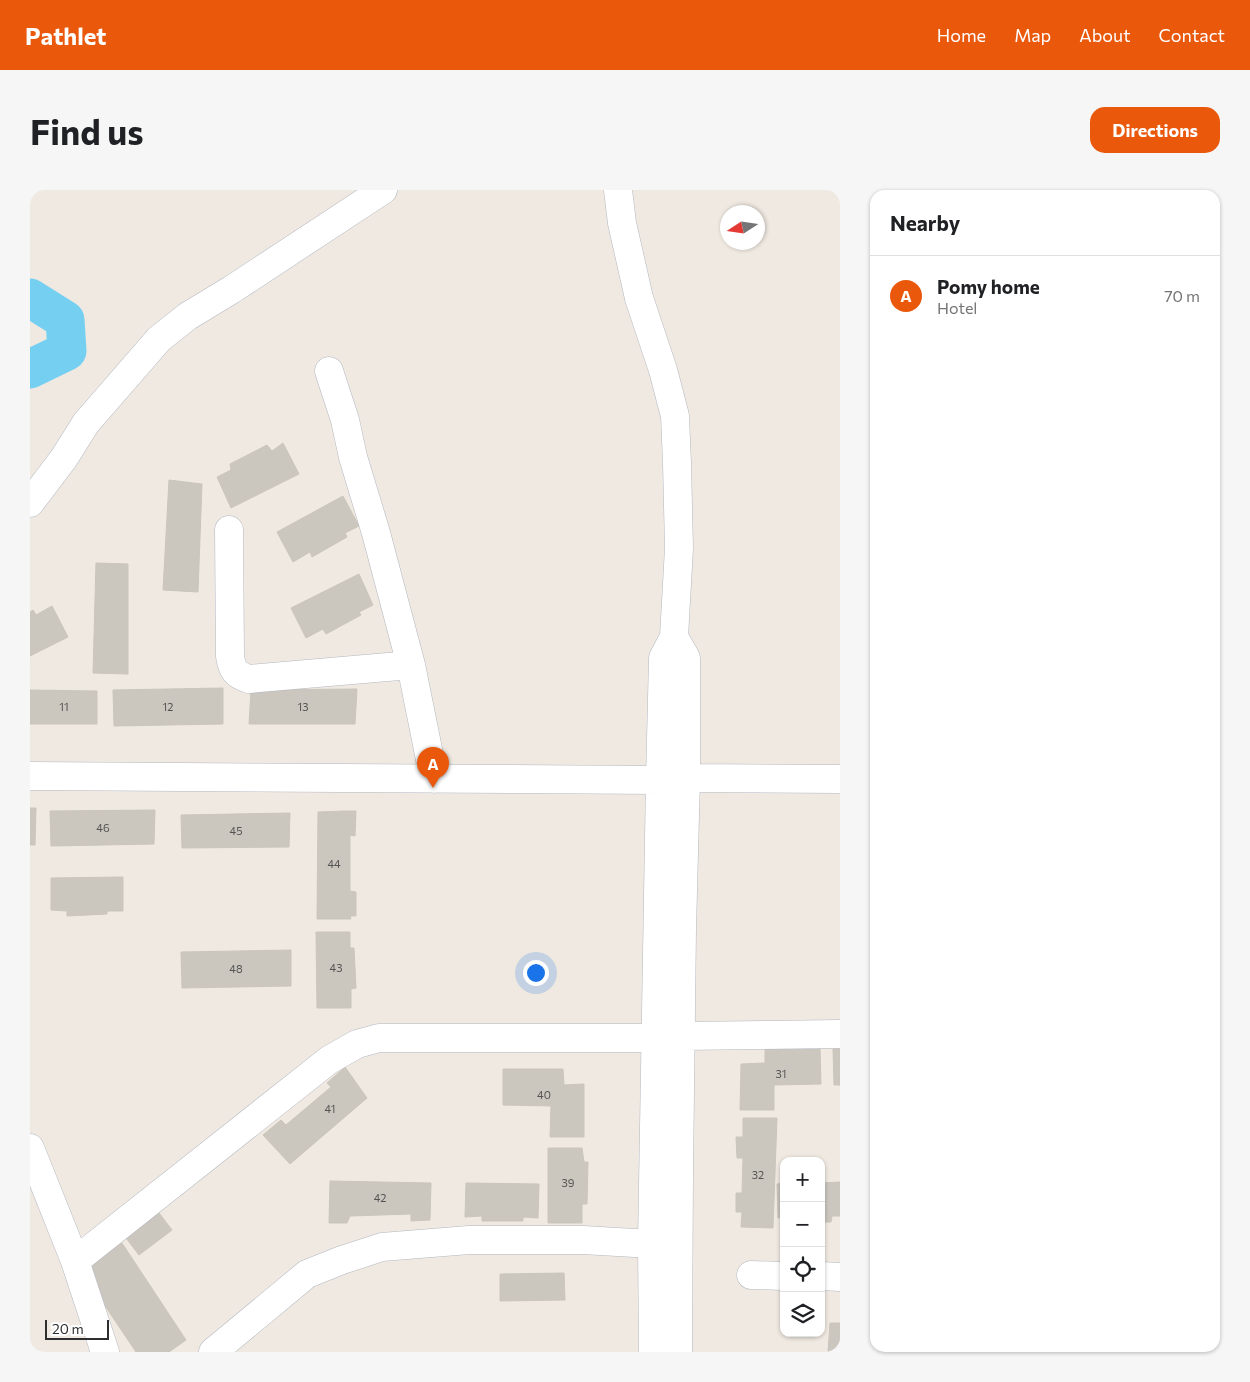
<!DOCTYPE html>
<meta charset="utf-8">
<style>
:root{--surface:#fff;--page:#f6f6f6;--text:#202124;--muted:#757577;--line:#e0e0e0;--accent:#ea580c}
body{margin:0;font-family:Commissioner,sans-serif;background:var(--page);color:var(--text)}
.controls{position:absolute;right:15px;bottom:15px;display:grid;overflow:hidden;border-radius:10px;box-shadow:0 1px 4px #0004}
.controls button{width:45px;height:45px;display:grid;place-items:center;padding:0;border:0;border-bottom:1px solid var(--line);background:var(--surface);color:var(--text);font:25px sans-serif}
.compass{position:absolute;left:690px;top:15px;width:45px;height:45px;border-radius:50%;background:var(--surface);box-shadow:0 1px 4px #0004;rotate:258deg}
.scale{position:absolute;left:15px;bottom:12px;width:64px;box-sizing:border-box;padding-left:5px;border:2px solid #2e2e2e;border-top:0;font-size:14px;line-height:18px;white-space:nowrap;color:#2e2e2e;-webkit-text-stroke:4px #fff;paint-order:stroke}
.you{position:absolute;left:505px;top:782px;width:18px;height:18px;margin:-12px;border:4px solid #fff;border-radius:50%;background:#1a73e8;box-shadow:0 0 0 8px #1a73e833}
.badge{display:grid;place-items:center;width:32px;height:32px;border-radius:50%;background:var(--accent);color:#fff;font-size:16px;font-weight:700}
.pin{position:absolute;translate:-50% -41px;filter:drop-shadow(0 1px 2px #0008)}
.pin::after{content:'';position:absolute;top:26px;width:18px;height:15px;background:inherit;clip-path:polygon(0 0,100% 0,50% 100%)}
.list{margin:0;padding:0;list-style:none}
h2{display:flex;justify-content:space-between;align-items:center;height:65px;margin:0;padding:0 20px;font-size:21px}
h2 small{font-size:16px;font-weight:400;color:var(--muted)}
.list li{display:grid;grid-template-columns:32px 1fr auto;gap:15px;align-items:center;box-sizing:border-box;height:80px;padding:0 20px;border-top:1px solid var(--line)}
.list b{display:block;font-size:19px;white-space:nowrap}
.list p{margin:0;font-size:16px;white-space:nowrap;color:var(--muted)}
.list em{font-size:16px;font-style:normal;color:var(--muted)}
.icon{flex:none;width:28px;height:28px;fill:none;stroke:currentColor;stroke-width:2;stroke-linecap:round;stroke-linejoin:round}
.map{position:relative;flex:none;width:810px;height:1162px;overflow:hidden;border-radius:15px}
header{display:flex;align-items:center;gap:30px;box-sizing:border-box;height:70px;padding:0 25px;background:var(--accent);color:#fff}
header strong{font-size:24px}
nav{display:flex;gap:28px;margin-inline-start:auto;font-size:18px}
.intro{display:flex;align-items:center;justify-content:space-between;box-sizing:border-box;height:120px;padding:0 30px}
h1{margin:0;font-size:35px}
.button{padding:12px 22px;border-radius:15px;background:var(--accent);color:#fff;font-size:18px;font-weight:700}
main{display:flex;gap:30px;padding:0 30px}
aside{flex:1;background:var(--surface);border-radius:15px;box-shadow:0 1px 4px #0004}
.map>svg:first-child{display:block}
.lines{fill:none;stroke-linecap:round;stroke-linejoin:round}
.river{stroke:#75cff0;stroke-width:39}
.building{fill:#cbc7bf;stroke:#cbc5ba}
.minor-casing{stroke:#b4b7c1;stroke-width:29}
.minor{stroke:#fff;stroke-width:28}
.labels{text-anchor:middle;stroke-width:4;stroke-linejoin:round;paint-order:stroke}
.number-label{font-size:11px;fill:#555452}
</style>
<header>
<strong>Pathlet</strong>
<nav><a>Home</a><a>Map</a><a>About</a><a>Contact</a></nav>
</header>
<div class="intro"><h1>Find us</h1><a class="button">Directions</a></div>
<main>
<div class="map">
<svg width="810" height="1162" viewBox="0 0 810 1162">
<rect width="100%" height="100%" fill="#efe9e1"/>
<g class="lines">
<path class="river" d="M0 108 35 130 37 161 0 179"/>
</g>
<path class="building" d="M253 253 269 284 201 318 187 287 201 280 200 274 237 255 242 261Z
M139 290 172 294 168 402 133 400Z
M313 306 329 336 315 343 317 347 282 367 280 362 263 372 247 342Z
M66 373 98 374V484L63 483Z
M329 384 343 415 329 422 331 425 296 444 293 439 276 448 261 418Z
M22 416 38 447 0 466V422L3 420 6 425Z
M193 498V534L84 536 83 500Z
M327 499 325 534H219L221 500Z
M0 500 67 501V534H0Z
M0 618H6L5 655H0Z
M125 620 124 654 21 656 20 621Z
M315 621H326L325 646 320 645V701L326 702V726H320L321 729H287L288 622Z
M260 623 259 657 152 658 151 625Z
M93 687V721H77V724L37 726V721L21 720V688Z
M286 742H320V758H324L326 798 321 799V818H287Z
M261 760V796L152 798 151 762Z
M735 858H790L791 894 744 895V920H710L711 874 735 873Z
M803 859H810V895H804Z
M315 877 337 908 260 974 233 945 251 930 256 935 301 897 297 893Z
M473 879H533L534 895 554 894V947H520L521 916 473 915Z
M713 928H747L743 1038 711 1037 712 1022H706V1003H712L713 968H707L706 947H713Z
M518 958H552L554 972H558L557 1014H552V1033H518Z
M300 991 401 993 400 1030 381 1031V1024L320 1026 317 1033H299Z
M810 992V1026H802L801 1032H791V993Z
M436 993 509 994 508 1028 493 1027V1031H452V1026L435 1027Z
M754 993V1027L748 1028 747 994Z
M126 1019 142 1040 109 1065 93 1044Z
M92 1053 156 1150 139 1162H106L51 1080Z
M534 1083 535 1110 470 1111V1084Z
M800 1133H810V1162H798Z"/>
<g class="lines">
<g class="minor-casing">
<path id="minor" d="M588 0 592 33 609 108 633 180 645 226 647 273 649 358 644 447 633 468 630 590 622 1054 623 1162
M299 181 315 230 323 267 346 343 381 475 404 589
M0 313 34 268 56 233 129 149 158 126 201 100 353 0
M199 340 200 466C202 480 206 485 219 489L381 475
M644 447 656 468V588L652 739 649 982 648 1162
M0 586 630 590
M656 588 810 589
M651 846 810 844
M0 958 45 1071 75 1162
M45 1071 299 870 327 854 349 848H626
M721 1085 754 1086
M791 1086 810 1087
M183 1162 277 1084 312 1070 352 1057 439 1050H553L622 1054"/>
</g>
<use href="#minor" class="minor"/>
</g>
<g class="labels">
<g class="number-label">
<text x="34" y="521">11</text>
<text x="138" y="521">12</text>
<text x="273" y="521">13</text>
<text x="73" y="642">46</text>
<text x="206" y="645">45</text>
<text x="304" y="678">44</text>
<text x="306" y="782">43</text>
<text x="206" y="783">48</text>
<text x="751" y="888">31</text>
<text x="514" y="909">40</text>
<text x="300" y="923">41</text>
<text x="728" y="989">32</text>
<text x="538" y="997">39</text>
<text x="350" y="1012">42</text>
</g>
</g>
</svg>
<div class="controls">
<button>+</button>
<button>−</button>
<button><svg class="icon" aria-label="locate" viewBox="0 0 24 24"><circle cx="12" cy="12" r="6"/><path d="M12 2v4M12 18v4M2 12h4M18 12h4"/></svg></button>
<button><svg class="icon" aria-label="layers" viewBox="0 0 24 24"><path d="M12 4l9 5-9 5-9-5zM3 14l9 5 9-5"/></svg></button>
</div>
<svg class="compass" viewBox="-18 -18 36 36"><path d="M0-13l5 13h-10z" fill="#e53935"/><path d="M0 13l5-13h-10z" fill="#757577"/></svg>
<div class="scale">20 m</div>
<div class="you"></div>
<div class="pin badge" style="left:403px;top:598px">A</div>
</div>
<aside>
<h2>Nearby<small></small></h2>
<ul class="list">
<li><span class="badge">A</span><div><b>Pomy home</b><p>Hotel</p></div><em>70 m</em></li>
</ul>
</aside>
</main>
